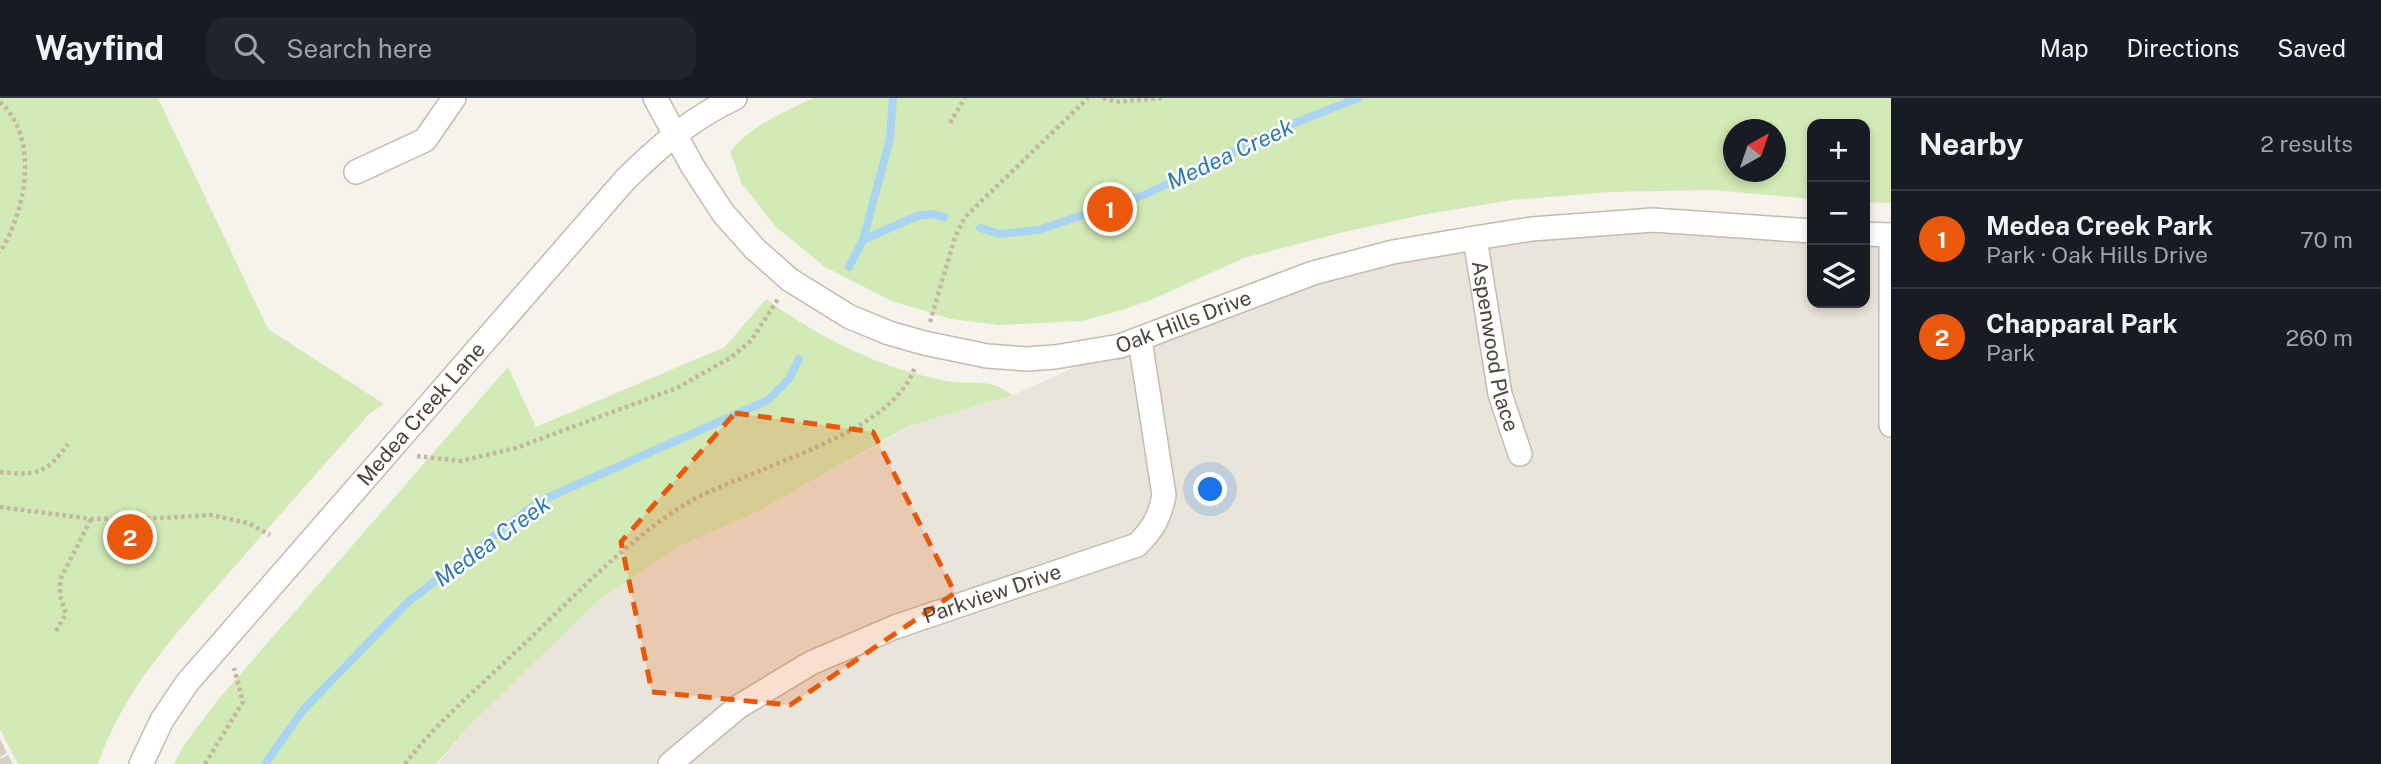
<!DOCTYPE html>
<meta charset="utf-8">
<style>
:root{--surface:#171b24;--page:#20242c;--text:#f1f3f6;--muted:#9ea1a6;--line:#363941;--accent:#ea580c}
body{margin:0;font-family:"Public Sans",sans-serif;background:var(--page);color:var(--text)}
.controls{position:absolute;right:21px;top:21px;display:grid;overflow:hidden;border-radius:14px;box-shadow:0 4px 10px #0003}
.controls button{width:63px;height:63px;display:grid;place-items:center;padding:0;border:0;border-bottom:2px solid var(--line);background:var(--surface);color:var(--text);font:35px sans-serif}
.compass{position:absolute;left:1723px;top:21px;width:63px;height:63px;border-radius:50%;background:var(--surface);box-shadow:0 4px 10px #0003;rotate:40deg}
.you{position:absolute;left:1211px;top:392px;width:24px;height:24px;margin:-18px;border:5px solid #fff;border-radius:50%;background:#1a73e8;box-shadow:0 0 0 10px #1a73e833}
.badge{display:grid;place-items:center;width:46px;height:46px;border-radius:50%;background:var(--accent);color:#fff;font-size:23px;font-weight:700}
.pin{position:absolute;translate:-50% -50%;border:4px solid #fff;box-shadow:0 2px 7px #0006}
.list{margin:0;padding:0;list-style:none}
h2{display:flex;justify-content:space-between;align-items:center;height:91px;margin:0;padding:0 28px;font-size:30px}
h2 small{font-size:23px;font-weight:400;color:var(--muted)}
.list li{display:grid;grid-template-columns:46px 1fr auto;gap:21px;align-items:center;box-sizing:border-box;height:98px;padding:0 28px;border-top:2px solid var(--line)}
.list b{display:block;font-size:26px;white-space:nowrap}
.list p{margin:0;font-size:23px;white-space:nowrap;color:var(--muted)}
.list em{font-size:23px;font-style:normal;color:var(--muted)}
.icon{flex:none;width:38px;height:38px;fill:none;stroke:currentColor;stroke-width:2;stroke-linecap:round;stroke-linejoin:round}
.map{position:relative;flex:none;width:1891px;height:666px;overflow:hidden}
header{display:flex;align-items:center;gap:42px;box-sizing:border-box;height:98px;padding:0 35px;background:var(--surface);border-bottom:2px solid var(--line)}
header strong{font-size:33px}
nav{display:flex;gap:38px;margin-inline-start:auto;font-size:24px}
.search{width:490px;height:63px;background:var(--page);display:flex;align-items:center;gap:18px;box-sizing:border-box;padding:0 24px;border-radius:21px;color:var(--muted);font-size:26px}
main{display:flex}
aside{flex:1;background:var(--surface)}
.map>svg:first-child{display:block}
.residential{fill:#eae5da}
.green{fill:#d2eab5;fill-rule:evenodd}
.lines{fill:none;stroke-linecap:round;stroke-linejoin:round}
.stream{stroke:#a9d4f2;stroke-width:8}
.building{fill:#d8cfc1}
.minor-casing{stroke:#c2bbae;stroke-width:26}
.path{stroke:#c4b79f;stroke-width:4.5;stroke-dasharray:3.5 3.5;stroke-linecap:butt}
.minor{stroke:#fff;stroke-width:23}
.marked{fill:#e8590c;fill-opacity:0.2;stroke:#e8590c;stroke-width:5;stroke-dasharray:14 9;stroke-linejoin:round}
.labels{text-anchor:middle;stroke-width:5;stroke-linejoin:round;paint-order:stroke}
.street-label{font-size:21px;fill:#4b4439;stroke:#fff}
.water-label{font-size:23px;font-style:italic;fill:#2e7ab2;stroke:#fff}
</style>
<header>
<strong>Wayfind</strong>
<div class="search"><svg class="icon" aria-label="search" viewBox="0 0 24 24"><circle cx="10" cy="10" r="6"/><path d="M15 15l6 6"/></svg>Search here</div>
<nav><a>Map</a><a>Directions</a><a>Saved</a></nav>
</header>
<main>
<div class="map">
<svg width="1891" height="666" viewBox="0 0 1891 666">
<rect width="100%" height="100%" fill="#f6f3ec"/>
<path class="residential" d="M1532 131 1812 132V205H1865V136L1891 137V666H438L471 626 597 504 677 449 757 414 913 327 1013 297 1130 245 1313 175Z"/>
<path class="green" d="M0 0H158L268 231 384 306 368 317C323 368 278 419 233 470 179 533 126 586 98 666H18L0 631Z
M813 0H1891V105L1865 104V26H1812V101L1713 92 1609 94 1512 102 1426 116 1344 134 1244 160 1151 202 1119 213 1081 223 1000 227 951 221 892 203 825 169 776 129 742 86 730 54C751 27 783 15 813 0ZM1734 32H1776V74H1734Z
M766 201C820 240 879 270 946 283 961 286 979 283 994 287 1001 289 1007 294 1013 297L909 328 757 414 677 449 597 504 471 626 436 666H174L184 647 217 603 508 269 536 329 725 249Z"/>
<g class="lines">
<path class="stream" d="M980 130 1000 136 1038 132 1144 97 1282 30 1358 0
M863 142 890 41 893 0
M849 169 863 142 917 118 932 116 944 119
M265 666 304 611 408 504 538 404 768 302 789 281 799 261"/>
</g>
<path class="building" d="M0 641 7 655 0 659Z
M8 657 13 666H0V661Z"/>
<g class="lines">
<g class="minor-casing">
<g id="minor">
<path id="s1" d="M655 0 693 69 723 115 755 151 790 182 850 219 889 235 924 245 987 258 1027 261 1055 259 1120 248 1313 175 1393 154 1475 140 1532 131 1653 122 1812 133"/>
<path d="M356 74 425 42 454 0"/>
<path d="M1865 136 1891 137"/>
<path d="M1891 137V327"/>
<path id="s2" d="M1475 140 1500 296 1520 356"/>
<path id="s3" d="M141 666 162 622 187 585 625 82C658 49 692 20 735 0"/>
<path id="s4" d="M670 666 738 609 811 565 895 529 1137 447C1153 431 1160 419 1164 397L1140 242"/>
</g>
</g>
<path class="path" d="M1103 0 1116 4 1163 0
M0 4C40 40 26 113 0 154
M950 25 965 0
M930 224 955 139 965 119 1088 0
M417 358 461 363 516 350 677 290 730 260 751 243 778 201
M0 374C36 378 46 376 68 346
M0 409 91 421 161 420 210 417 248 425 270 437
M56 533 66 516 60 498V482L91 421
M205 666 243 604 234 570
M405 666C434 627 474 594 509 560 567 507 621 445 689 404 711 391 738 382 762 372 812 350 895 324 915 269"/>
<use href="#minor" class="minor"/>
</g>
<path class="marked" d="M735 315 873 334 955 495 790 607 652 594 621 444Z"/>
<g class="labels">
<g class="street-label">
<text dy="7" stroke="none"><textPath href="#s1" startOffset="644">Oak Hills Drive</textPath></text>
<text dy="7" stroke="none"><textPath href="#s2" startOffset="110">Aspenwood Place</textPath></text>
<text dy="7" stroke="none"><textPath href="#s3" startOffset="450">Medea Creek Lane</textPath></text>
<text dy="7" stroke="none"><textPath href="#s4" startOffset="368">Parkview Drive</textPath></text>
</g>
<g class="water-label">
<text transform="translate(1230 56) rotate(-25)" y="8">Medea Creek</text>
<text transform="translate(492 443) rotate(-36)" y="8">Medea Creek</text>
</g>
</g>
</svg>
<div class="controls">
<button>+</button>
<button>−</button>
<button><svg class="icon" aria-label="layers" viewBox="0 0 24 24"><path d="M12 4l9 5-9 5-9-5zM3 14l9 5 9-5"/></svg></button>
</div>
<svg class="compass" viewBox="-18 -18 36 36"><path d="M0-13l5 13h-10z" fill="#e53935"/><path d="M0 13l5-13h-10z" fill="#9ea1a6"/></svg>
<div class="you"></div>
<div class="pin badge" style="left:1110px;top:111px">1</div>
<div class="pin badge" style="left:130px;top:439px">2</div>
</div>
<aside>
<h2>Nearby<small>2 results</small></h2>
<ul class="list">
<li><span class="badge">1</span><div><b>Medea Creek Park</b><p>Park · Oak Hills Drive</p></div><em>70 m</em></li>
<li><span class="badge">2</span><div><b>Chapparal Park</b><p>Park</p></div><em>260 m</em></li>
</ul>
</aside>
</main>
